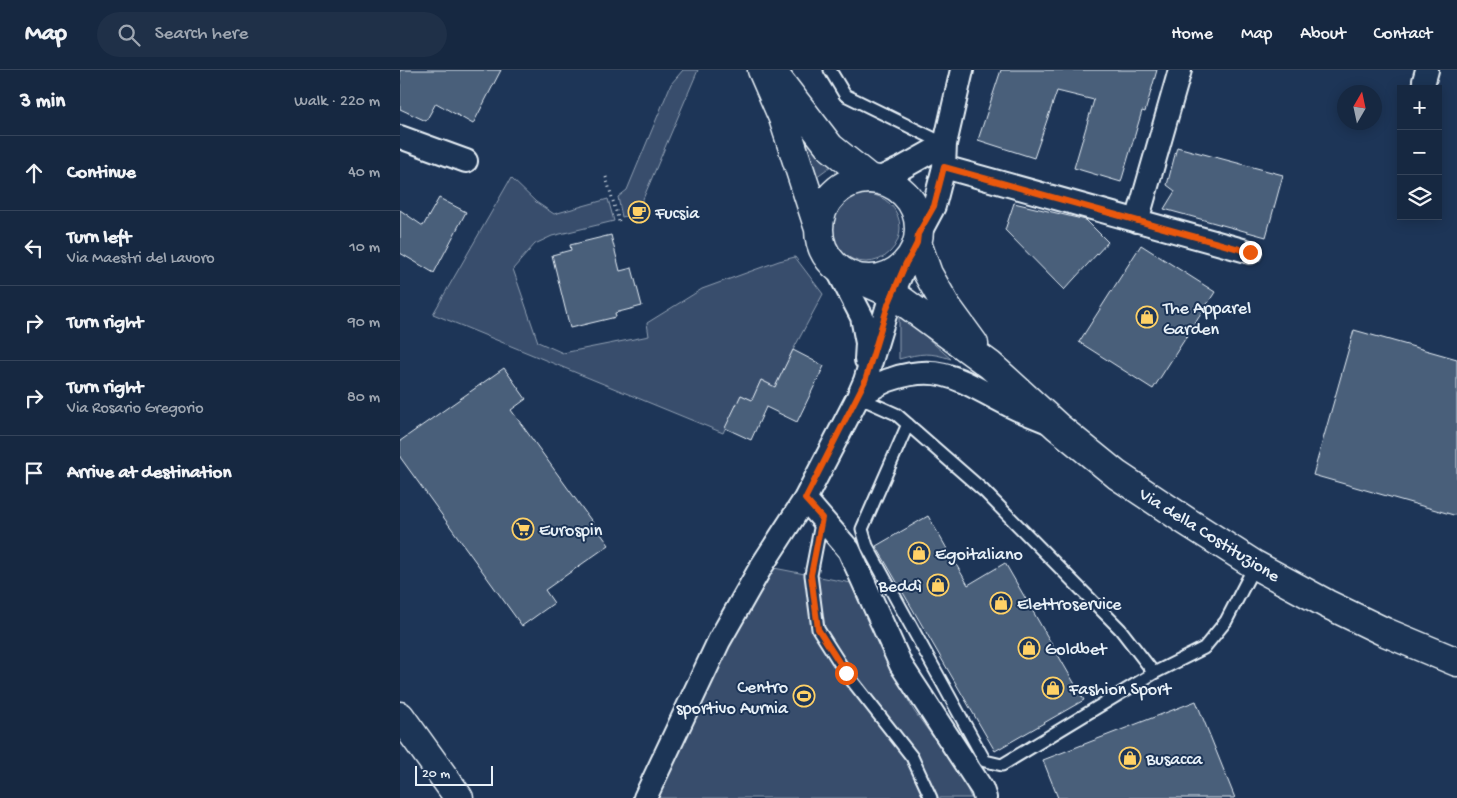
<!DOCTYPE html>
<meta charset="utf-8">
<style>
:root{--surface:#162841;--page:#1f3048;--text:#f1f3f6;--muted:#9ea6b1;--line:#35445a}
body{margin:0;font-family:"Gochi Hand",sans-serif;background:var(--page);color:var(--text)}
.controls{position:absolute;right:15px;top:15px;display:grid;overflow:hidden;border-radius:0px;box-shadow:0 2px 12px #0003}
.controls button{width:45px;height:45px;display:grid;place-items:center;padding:0;border:0;border-bottom:1px solid var(--line);background:var(--surface);color:var(--text);font:25px sans-serif}
.compass{position:absolute;left:937px;top:15px;width:45px;height:45px;border-radius:50%;background:var(--surface);box-shadow:0 2px 12px #0003;rotate:9deg}
.scale{position:absolute;left:15px;bottom:12px;width:78px;box-sizing:border-box;padding-left:5px;border:2px solid #e8f1f8;border-top:0;font-size:14px;line-height:18px;white-space:nowrap;color:#e8f1f8;-webkit-text-stroke:4px #1d3557;paint-order:stroke}
.stop{position:absolute;width:15px;height:15px;margin:-11px;border:4px solid #ea580c;border-radius:50%;background:#fff}
.stop.end{background:#ea580c;border-color:#fff;box-shadow:0 1px 5px #0008}
.list{margin:0;padding:0;list-style:none}
h2{display:flex;justify-content:space-between;align-items:center;height:65px;margin:0;padding:0 20px;font-size:21px}
h2 small{font-size:16px;font-weight:400;color:var(--muted)}
.list li{display:grid;grid-template-columns:32px 1fr auto;gap:15px;align-items:center;box-sizing:border-box;height:75px;padding:0 20px;border-top:1px solid var(--line)}
.list b{display:block;font-size:19px;white-space:nowrap}
.list p{margin:0;font-size:16px;white-space:nowrap;color:var(--muted)}
.list em{font-size:16px;font-style:normal;color:var(--muted)}
.icon{flex:none;width:28px;height:28px;fill:none;stroke:currentColor;stroke-width:2;stroke-linecap:round;stroke-linejoin:round}
.map{position:relative;flex:none;width:1057px;height:728px;overflow:hidden}
header{display:flex;align-items:center;gap:30px;box-sizing:border-box;height:70px;padding:0 25px;background:var(--surface);border-bottom:1px solid var(--line)}
header strong{font-size:24px}
nav{display:flex;gap:28px;margin-inline-start:auto;font-size:18px}
.search{width:350px;height:45px;background:var(--page);display:flex;align-items:center;gap:12px;box-sizing:border-box;padding:0 18px;border-radius:28px;color:var(--muted);font-size:19px}
main{display:flex}
aside{flex:1;background:var(--surface)}
.map>svg:first-child{display:block}
.green{fill:#374d6c;stroke:#909fb2}
.building{fill:#495e7a;stroke:#e8f1f8}
.lines{fill:none;stroke-linecap:round;stroke-linejoin:round}
.lane-casing{stroke:#e8f1f8;stroke-width:15}
.street-casing{stroke:#e8f1f8;stroke-width:26}
.secondary-casing{stroke:#e8f1f8;stroke-width:31}
.primary-casing{stroke:#e8f1f8;stroke-width:31}
.path{stroke:#e8f1f8;stroke-width:3;stroke-dasharray:1 4;stroke-linecap:butt}
.lane{stroke:#1d3557;stroke-width:11}
.street{stroke:#1d3557;stroke-width:22}
.secondary{stroke:#1d3557;stroke-width:28}
.primary{stroke:#1d3557;stroke-width:28}
.route{stroke:#ea580c;stroke-width:6}
.labels{text-anchor:middle;stroke-width:4;stroke-linejoin:round;paint-order:stroke}
.poi-label{font-size:18px;fill:#e8f1f8;stroke:#1d3557;text-anchor:start}
.street-label{font-size:18px;fill:#e8f1f8;stroke:#1d3557}
</style>
<header>
<strong>Map</strong>
<div class="search"><svg class="icon" aria-label="search" viewBox="0 0 24 24"><circle cx="10" cy="10" r="6"/><path d="M15 15l6 6"/></svg>Search here</div>
<nav><a>Home</a><a>Map</a><a>About</a><a>Contact</a></nav>
</header>
<main>
<aside>
<h2>3 min<small>Walk · 220 m</small></h2>
<ul class="list">
<li><svg class="icon" aria-label="ahead" viewBox="0 0 24 24"><path d="M12 20V5M6 11l6-6 6 6"/></svg><div><b>Continue</b></div><em>40 m</em></li>
<li><svg class="icon" aria-label="left" viewBox="0 0 24 24"><path d="M17 20v-9H6M10 6l-5 5 5 5"/></svg><div><b>Turn left</b><p>Via Maestri del Lavoro</p></div><em>10 m</em></li>
<li><svg class="icon" aria-label="right" viewBox="0 0 24 24"><path d="M7 20v-9h11M14 6l5 5-5 5"/></svg><div><b>Turn right</b></div><em>90 m</em></li>
<li><svg class="icon" aria-label="right" viewBox="0 0 24 24"><path d="M7 20v-9h11M14 6l5 5-5 5"/></svg><div><b>Turn right</b><p>Via Rosario Gregorio</p></div><em>80 m</em></li>
<li><svg class="icon" aria-label="arrive" viewBox="0 0 24 24"><path d="M6 21V4h12l-3 4 3 4H6"/></svg><div><b>Arrive at destination</b></div></li>
</ul>
</aside>
<div class="map">
<svg width="1057" height="728" viewBox="0 0 1057 728">
<rect width="100%" height="100%" fill="#1d3557"/>
<filter id="ink" filterUnits="userSpaceOnUse"><feTurbulence type="fractalNoise" baseFrequency=".02" numOctaves="2"/><feDisplacementMap in="SourceGraphic" scale="10" xChannelSelector="R" yChannelSelector="G"/><feConvolveMatrix kernelMatrix="1 2 1 2 8 2 1 2 1" color-interpolation-filters="sRGB"/></filter>
<g filter="url(#ink)">
<path class="green" d="M283 0H298L237 143 222 147 218 127 227 120 271 14Z
M403 62 431 96 416 107 411 85Z
M111 108 136 132 154 144 208 129 214 151 152 166 135 174 113 199 138 272 163 283 249 266 247 253 302 219 379 191 395 187 423 224 393 280 375 317 361 310 352 330 341 325 323 363 33 244Z
M432 158a34 34 0 1 1 68 0a34 34 0 1 1-68 0Z
M499 243 551 289C530 282 521 283 499 289Z
M374 498 451 513 489 594 514 641 562 707 571 728H255L309 612Z"/>
<path class="building" d="M0 0H101L73 54 36 33 26 51 0 39Z
M601 0H757L745 42 742 41 721 112 674 98 694 30 657 21 634 88 578 70Z
M777 77 883 105 866 167 764 139 775 121 767 115Z
M39 128 66 142 34 203 0 183V140L23 156Z
M614 133 686 150 708 172 664 220 605 160Z
M211 165 220 201 232 198 242 236 215 243 216 247 170 258 152 185 171 180 170 175Z
M741 175 815 222 753 319 679 272Z
M954 260 1057 289V446L913 405Z
M393 280 424 296 397 352 366 337 351 370 325 358 341 325 352 330 361 310 375 317Z
M104 298 126 329 111 340 209 475 145 520 154 533 122 556 0 387V371Z
M528 446 568 515 605 493 684 630 595 681 476 476Z
M796 631 835 728H658L643 690Z"/>
<g class="lines">
<g class="lane-casing">
<path id="lane" d="M430 0 445 25 545 74
M458 327 496 344 584 421 720 559 754 603
M508 354 462 459 467 476 585 691 602 695 754 603 804 578 826 551 855 495
M422 448 411 505 418 559 446 603 512 687 531 728"/>
</g>
<g class="street-casing">
<path id="street" d="M1024 11 1027 0
M0 67 66 91
M544 97 850 182
M476 110 502 98 545 74
M737 151 780 0
M519 164 534 136 544 97 545 74 562 0
M436 197 462 247 467 273 466 290
M458 327C469 321 480 312 492 309 543 292 564 313 607 334 620 341 633 346 646 351
M405 429 449 480 501 595 582 719 585 728
M245 728 319 571 361 497 405 429 458 327 465 311 488 235 506 193"/>
</g>
<g class="secondary-casing">
<path id="secondary" d="M362 0 383 48 419 159
M374 4 430 77 470 109
M419 159a50 50 0 1 1 100 0a50 50 0 1 1-100 0Z
M517 173 528 204 545 234 574 274
M457 208 493 224 590 295 658 357 717 405 786 451 855 495 927 534 985 562 1057 592"/>
</g>
<g class="primary-casing">
<path id="primary" d="M0 646 59 728"/>
</g>
<path class="path" d="M206 107 220 155"/>
<use href="#lane" class="lane"/>
<use href="#street" class="street"/>
<use href="#secondary" class="secondary"/>
<use href="#primary" class="primary"/>
</g>
</g>
<g class="lines" filter="url(#ink)">
<path class="route" d="M446 603 418 559 411 505 422 448 405 429 465 311 488 235 506 193 512 183 517 173 518 164 534 136 544 97 850 182"/>
</g>
<defs>
<g id="cafe-ring" transform="scale(1.125)"><circle r="9.5" fill="#1d3557" stroke="#ffd166" stroke-width="1.5"/><path d="M-5.5-4.5H6V0H3Q3 3.5 0 3.5H-2.5Q-5.5 3.5-5.5 0ZM3-3.2v2h1.7v-2ZM-6 4.5H4V6H-6Z" fill="#ffd166"/></g>
<g id="shop-ring" transform="scale(1.125)"><circle r="9.5" fill="#1d3557" stroke="#ffd166" stroke-width="1.5"/><path d="M-5-2.5h2.3a2.7 3.5 0 0 1 5.4 0H5L5.5 6h-11ZM-1.5-2.5h3a1.5 2.3 0 0 0-3 0Z" fill="#ffd166"/></g>
<g id="supermarket-ring" transform="scale(1.125)"><circle r="9.5" fill="#1d3557" stroke="#ffd166" stroke-width="1.5"/><path d="M-6-5.5h2.5l.6 2H6L4.5 2H-2.5L-4.4-4H-6ZM-1.5 3.2a1.3 1.3 0 1 0 .1 0ZM3 3.2a1.3 1.3 0 1 0 .1 0Z" fill="#ffd166"/></g>
<g id="stadium-ring" transform="scale(1.125)"><circle r="9.5" fill="#1d3557" stroke="#ffd166" stroke-width="1.5"/><path d="M0-5a6.5 5 0 1 0 0 10a6.5 5 0 1 0 0-10ZM-3.5-1.8h7v3.6h-7Z" fill="#ffd166"/></g>
</defs>
<g fill-rule="evenodd">
<use href="#cafe-ring" x="239" y="142"/>
<use href="#shop-ring" x="747" y="247"/>
<use href="#supermarket-ring" x="123" y="459"/>
<use href="#shop-ring" x="519" y="483"/>
<use href="#shop-ring" x="538" y="515"/>
<use href="#shop-ring" x="601" y="533"/>
<use href="#shop-ring" x="629" y="578"/>
<use href="#shop-ring" x="653" y="618"/>
<use href="#stadium-ring" x="404" y="626"/>
<use href="#shop-ring" x="730" y="688"/>
</g>
<g class="labels">
<g class="poi-label">
<text x="255" y="148">Fucsia</text>
<text x="763" y="243">The Apparel<tspan x="763" dy="21">Garden</tspan></text>
<text x="139" y="465">Eurospin</text>
<text x="535" y="489">Egoitaliano</text>
<text x="522" y="521" text-anchor="end">Beddì</text>
<text x="617" y="539">Elettroservice</text>
<text x="645" y="584">Goldbet</text>
<text x="388" y="622" text-anchor="end">Centro<tspan x="388" dy="21">sportivo Aurnia</tspan></text>
<text x="669" y="624">Fashion Sport</text>
<text x="746" y="694">Busacca</text>
</g>
<g class="street-label">
<text transform="translate(810 464) rotate(32)" y="6">Via della Costituzione</text>
</g>
</g>
</svg>
<div class="controls">
<button>+</button>
<button>−</button>
<button><svg class="icon" aria-label="layers" viewBox="0 0 24 24"><path d="M12 4l9 5-9 5-9-5zM3 14l9 5 9-5"/></svg></button>
</div>
<svg class="compass" viewBox="-18 -18 36 36"><path d="M0-13l5 13h-10z" fill="#e53935"/><path d="M0 13l5-13h-10z" fill="#9ea6b1"/></svg>
<div class="scale">20 m</div>
<div class="stop" style="left:446px;top:603px"></div>
<div class="stop end" style="left:850px;top:182px"></div>
</div>
</main>
